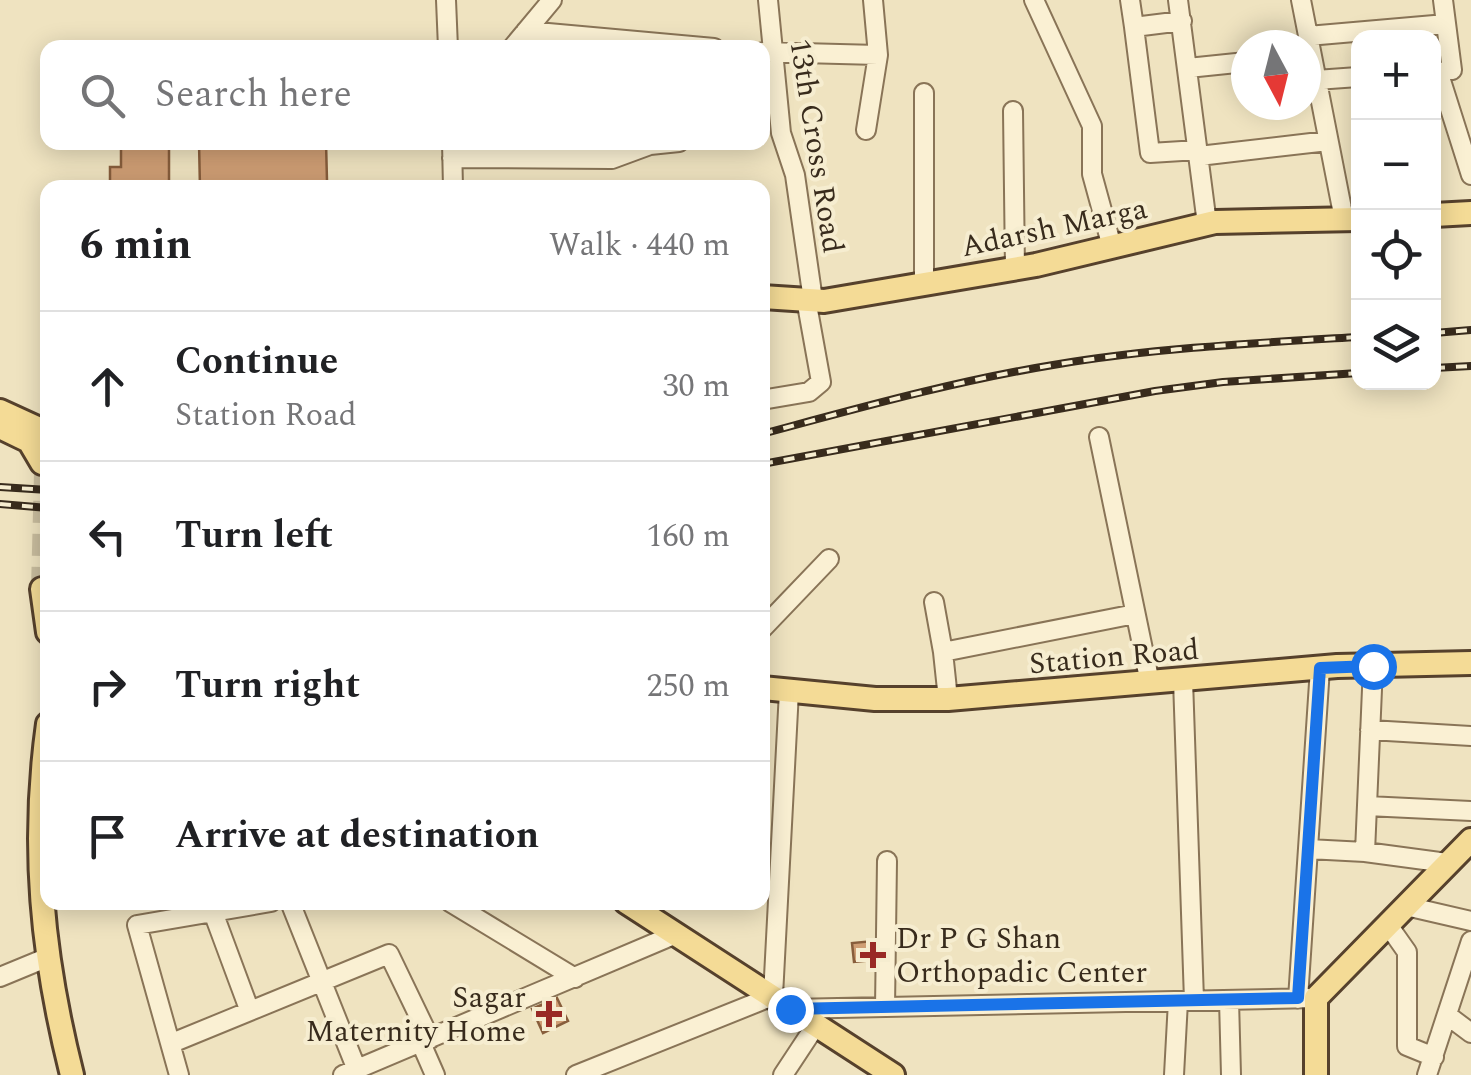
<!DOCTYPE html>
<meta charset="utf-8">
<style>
:root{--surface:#fff;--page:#f6f6f6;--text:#202124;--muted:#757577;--line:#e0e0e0}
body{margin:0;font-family:Spectral,serif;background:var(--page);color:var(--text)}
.controls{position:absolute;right:30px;top:30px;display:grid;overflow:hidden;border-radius:20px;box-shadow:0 5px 25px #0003}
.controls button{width:90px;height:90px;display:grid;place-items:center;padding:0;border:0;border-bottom:2px solid var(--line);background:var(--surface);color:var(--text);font:50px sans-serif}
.compass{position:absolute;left:1231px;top:30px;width:90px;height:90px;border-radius:50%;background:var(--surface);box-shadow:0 5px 25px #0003;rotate:173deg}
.stop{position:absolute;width:30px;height:30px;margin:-22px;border:8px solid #1a73e8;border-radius:50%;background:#fff}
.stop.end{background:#1a73e8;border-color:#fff;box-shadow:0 2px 10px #0008}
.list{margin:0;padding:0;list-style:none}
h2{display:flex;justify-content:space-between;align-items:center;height:130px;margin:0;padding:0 40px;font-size:42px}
h2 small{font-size:32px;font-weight:400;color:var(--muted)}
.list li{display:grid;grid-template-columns:65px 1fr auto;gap:30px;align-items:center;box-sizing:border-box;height:150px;padding:0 40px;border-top:2px solid var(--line)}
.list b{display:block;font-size:38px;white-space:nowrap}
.list p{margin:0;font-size:32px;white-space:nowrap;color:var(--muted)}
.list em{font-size:32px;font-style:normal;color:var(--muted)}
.icon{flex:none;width:55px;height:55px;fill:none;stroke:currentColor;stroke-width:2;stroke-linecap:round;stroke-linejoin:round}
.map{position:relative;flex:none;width:1471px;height:1075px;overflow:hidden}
.search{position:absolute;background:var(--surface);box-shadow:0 5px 25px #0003;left:40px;top:40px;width:730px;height:110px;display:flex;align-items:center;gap:25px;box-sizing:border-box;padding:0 35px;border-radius:20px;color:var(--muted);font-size:38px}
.panel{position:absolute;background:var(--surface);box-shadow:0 5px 25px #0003;left:40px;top:180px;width:730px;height:730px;border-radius:20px}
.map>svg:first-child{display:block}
.building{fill:#cf9e74;stroke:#885e3c;stroke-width:2.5}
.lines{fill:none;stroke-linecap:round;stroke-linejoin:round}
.major-tunnel{stroke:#cabe9f;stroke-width:22;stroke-dasharray:22 11;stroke-linecap:butt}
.minor-casing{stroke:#897457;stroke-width:22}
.major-casing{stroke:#56412c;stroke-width:28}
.minor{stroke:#faf0d3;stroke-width:18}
.major{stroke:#f4db96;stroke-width:22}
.rail-casing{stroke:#382b1c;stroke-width:8}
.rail{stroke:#f6edd0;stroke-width:4;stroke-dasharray:11;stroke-linecap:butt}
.route{stroke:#1a73e8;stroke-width:12}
.poi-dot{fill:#992925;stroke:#f6edd0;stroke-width:4}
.labels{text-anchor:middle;stroke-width:8;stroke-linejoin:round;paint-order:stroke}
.street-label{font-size:30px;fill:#382b1c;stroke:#f6edd0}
.poi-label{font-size:30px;fill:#382b1c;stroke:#f6edd0;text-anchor:start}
</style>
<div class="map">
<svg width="1471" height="1075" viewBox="0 0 1471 1075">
<rect width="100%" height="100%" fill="#efe3c0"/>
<path class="building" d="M121 142H169V188H110V167H121Z
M199 142H326L327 181 259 182 260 188H200Z
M873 941V960L854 962 852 943Z
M557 998 568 1021 543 1033 532 1009Z"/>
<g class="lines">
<path class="major-tunnel" d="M42 589 45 473 42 463"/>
<g class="minor-casing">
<path id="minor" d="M446 0 448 48
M768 0 781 133 795 175 813 300
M1034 0 1092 126V174L1112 247
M1130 0 1134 27 1182 21
M1178 0 1207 224
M1301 0 1344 219
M1443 0 1452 70
M1134 27 1150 153 1198 150
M526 31 714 48
M1308 36 1446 24
M512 48 552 0
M763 52 878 55
M1188 68 1246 62
M1438 71 1471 175
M1316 80 1358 77
M1013 111 1015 269
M866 130 878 55 873 0
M452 142 453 188
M1199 156 1328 141
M452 158 612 159 650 145 679 142
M924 284V93
M762 400 809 392 821 382 806 299
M1099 437 1150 683
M934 602 943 652
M762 629 829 559
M1373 666 1365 852 1447 863
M1183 680 1194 1000
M948 699 943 652 1135 614
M1370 730 1471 736
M1367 806 1471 811
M1308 849 1365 852
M290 902 359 1075
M450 902 575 978
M1406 906 1471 921
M213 912 249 1009
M1388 925 1407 952V1046L1434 1057
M0 977 46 958
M1298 999 1320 668
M1229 1000 1231 1075
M885 1007 887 861
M790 1009 1316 998
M1447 1015 1471 1033
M172 1043 389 954 430 1039
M421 1043 435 1075
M179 1075 137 925 271 902
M343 1075 676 934
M576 1075 773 996 789 691
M783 1075 816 1025
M1174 1075 1178 1001
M1427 1075 1471 941"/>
</g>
<g class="major-casing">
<path id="major" d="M1434 215 1471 213
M762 297 824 301 1036 265 1215 222 1358 219
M0 411 48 433
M0 427 29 441 42 463
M42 589 48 632
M762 688 875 699H948L1337 666 1471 663
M48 724C31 846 42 956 72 1075
M626 902 893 1075
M1316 1075V998L1471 840"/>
</g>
<use href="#minor" class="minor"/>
<use href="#major" class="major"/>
<g class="rail-casing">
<path id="rail" d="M1434 333 1471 330
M1434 368 1471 366
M762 434C859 408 955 381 1053 365 1154 348 1256 343 1358 337
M762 464 1155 391 1223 382 1358 373
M0 487 48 490
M0 504 48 508"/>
</g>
<use href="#rail" class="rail"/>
</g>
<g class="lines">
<path class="route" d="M790 1009 1298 998 1320 668 1373 666"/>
</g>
<g class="poi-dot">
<path d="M868 940h10v10h10v10h-10v10h-10v-10h-10v-10h10z"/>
<path d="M544 999h10v10h10v10h-10v10h-10v-10h-10v-10h10z"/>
</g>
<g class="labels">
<g class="street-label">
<text transform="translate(817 146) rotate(81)" y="10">13th Cross Road</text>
<text transform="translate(1054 227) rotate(-12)" y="10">Adarsh Marga</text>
<text transform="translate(1114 656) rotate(-5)" y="10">Station Road</text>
</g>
<g class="poi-label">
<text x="896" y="948">Dr P G Shan<tspan x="896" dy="34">Orthopadic Center</tspan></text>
<text x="526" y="1007" text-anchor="end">Sagar<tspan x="526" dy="34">Maternity Home</tspan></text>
</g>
</g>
</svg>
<div class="controls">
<button>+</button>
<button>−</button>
<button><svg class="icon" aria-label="locate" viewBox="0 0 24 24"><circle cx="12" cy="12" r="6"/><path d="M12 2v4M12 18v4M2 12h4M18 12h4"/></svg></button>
<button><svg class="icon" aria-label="layers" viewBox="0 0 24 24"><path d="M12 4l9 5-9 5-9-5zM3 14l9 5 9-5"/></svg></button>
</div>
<svg class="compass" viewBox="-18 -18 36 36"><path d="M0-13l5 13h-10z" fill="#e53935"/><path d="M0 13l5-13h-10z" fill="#757577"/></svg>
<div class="stop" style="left:1373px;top:666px"></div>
<div class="stop end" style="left:790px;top:1009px"></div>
<div class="search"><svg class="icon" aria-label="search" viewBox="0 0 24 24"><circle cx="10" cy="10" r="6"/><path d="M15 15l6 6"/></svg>Search here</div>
<section class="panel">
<h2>6 min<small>Walk · 440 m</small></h2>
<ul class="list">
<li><svg class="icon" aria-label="ahead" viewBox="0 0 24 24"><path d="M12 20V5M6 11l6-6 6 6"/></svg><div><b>Continue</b><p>Station Road</p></div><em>30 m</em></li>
<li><svg class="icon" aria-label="left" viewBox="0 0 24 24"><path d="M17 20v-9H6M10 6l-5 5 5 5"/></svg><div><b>Turn left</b></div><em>160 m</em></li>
<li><svg class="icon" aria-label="right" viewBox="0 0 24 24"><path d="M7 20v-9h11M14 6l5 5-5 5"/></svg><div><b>Turn right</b></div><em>250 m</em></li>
<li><svg class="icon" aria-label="arrive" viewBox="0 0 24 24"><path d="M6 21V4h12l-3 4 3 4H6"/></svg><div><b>Arrive at destination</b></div></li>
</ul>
</section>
</div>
